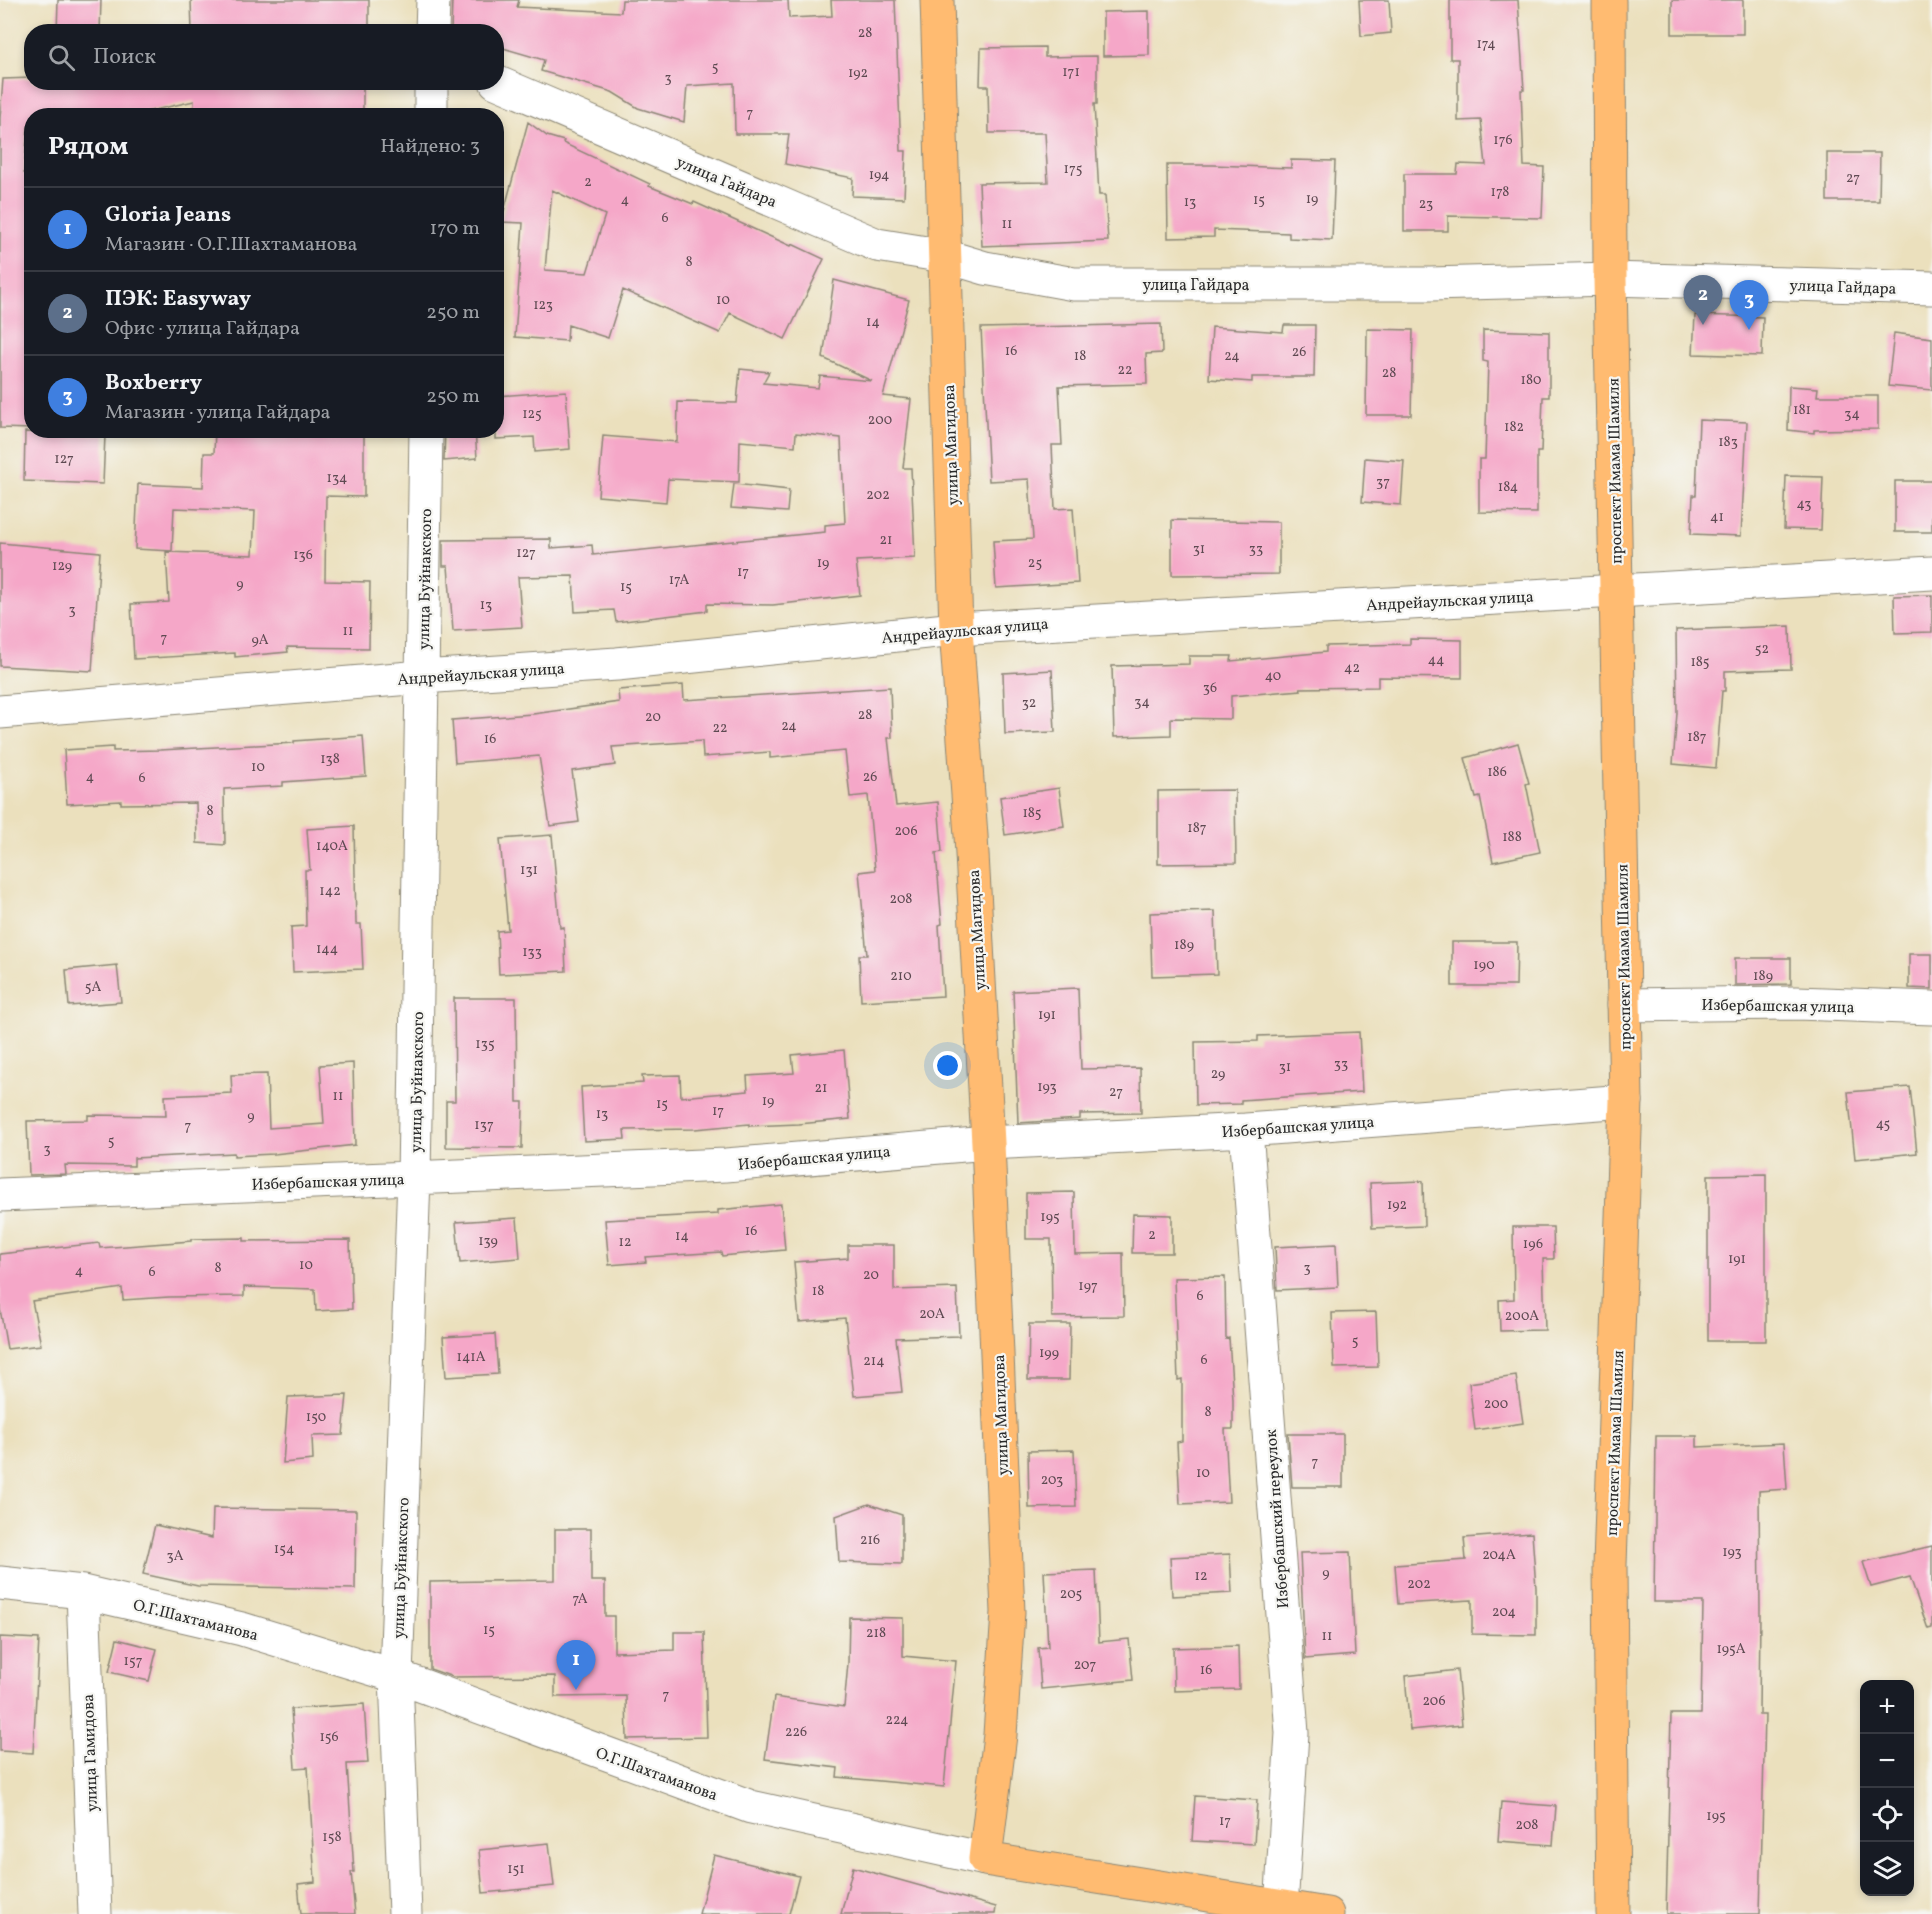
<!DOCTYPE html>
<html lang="ru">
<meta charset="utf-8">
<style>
:root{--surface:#171b24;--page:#20242c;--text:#f1f3f6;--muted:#9ea1a6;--line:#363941;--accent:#d690ce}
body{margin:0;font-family:Vollkorn,serif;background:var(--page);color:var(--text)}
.controls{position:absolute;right:18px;bottom:18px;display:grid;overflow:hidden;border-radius:12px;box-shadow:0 3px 9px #0003}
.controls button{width:54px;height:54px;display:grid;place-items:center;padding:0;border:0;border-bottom:2px solid var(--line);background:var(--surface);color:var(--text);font:30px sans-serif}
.you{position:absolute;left:948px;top:1066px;width:21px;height:21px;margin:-15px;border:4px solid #fff;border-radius:50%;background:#1a73e8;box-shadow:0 0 0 9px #1a73e833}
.badge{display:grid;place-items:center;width:39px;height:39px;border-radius:50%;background:var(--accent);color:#fff;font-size:20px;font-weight:700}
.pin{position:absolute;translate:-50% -50px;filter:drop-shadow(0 2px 3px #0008)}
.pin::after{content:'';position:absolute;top:32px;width:21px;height:18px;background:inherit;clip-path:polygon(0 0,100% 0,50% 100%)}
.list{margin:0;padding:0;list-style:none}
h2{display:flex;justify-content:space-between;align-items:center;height:78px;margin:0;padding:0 24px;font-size:26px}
h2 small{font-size:20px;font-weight:400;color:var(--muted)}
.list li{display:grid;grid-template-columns:39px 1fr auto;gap:18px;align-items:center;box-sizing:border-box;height:84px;padding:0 24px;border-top:2px solid var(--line)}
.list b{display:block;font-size:22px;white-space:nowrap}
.list p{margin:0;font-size:20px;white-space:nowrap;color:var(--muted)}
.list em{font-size:20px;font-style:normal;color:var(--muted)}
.icon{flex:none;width:33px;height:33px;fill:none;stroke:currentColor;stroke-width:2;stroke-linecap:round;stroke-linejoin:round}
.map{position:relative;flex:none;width:1932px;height:1914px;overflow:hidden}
.search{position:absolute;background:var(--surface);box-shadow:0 3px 9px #0003;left:24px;top:24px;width:480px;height:66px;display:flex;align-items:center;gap:15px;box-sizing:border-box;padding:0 21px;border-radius:24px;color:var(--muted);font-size:22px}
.panel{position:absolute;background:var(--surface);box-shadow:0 3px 9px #0003;left:24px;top:108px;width:480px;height:330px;border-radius:24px}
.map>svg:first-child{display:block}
.building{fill:#f5a7c8;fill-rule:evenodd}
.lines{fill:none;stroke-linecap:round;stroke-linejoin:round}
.minor-casing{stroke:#8b8674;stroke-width:35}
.major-casing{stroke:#8b8674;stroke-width:35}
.minor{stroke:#fff;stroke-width:33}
.major{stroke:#ffbb71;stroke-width:33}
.labels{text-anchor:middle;stroke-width:4.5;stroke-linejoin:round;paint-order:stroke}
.number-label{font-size:14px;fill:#5e4a52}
.street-label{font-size:16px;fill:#2b2b2b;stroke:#f6f6f2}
</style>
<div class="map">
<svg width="1932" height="1914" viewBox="0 0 1932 1914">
<rect width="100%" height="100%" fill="#f6f6f2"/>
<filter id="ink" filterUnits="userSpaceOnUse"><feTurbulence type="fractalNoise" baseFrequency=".0167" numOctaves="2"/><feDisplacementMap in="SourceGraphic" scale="12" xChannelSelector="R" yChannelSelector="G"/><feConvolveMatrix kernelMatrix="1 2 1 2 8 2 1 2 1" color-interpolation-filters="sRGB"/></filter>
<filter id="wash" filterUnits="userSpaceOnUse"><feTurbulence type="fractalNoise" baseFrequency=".008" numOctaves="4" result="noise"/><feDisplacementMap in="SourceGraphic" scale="24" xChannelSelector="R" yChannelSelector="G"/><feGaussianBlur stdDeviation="1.35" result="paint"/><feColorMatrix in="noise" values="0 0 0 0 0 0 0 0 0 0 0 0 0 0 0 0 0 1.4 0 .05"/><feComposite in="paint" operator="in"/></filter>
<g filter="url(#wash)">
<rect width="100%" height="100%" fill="#ebe0bd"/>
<g id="blocks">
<path class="building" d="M58 0H101L100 32H57Z
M191 0H369V32H192Z
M452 0H519L517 7 621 12 622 0H788L789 18 832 16 831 0H895L901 151H906L904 198 852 196 853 178 785 164 789 134H735L734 83 687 86 684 122 638 108 612 92 541 71 544 60 496 46V32H451Z
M1359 0H1389L1391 33 1361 36Z
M1450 0H1518L1524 90H1521L1524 166 1544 167 1542 218 1448 216V231H1404V174H1457L1458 164 1486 165 1481 120 1458 121V59H1450Z
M1672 0H1743V34H1672Z
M1149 11V55L1103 56V12Z
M1045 47V57L1097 56V104H1094L1099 195H1105L1108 241 982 246 979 183 1048 182 1045 133H989L988 86H980L981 48Z
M32 78V82H363V116H193L194 101 128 116H32V127H28L24 173H32V429L0 428V118L3 79Z
M528 122 547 136 564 141 563 143 650 184 649 186 693 204 694 202 791 246 792 244 824 259 785 339 730 313 720 333 623 290 608 338 568 325 567 341 515 337 523 223 501 222ZM552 190 605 215 587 273 545 270Z
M1827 153H1880L1879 201H1827Z
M1291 160 1335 161 1332 240 1289 238V233L1214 230V237L1168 238 1167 165H1213L1291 168Z
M834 280 909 300 883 396 911 399 903 468H911L915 558 856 561 860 595 773 605 707 604V611L616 622 614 610 575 612 573 576 518 577 522 627 453 631 448 566H443V540L551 539V548L592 545 593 555 825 532V525L845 523 841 438 796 433 795 446 740 441 739 482 668 479 666 502 598 496 603 436 677 442 678 402 737 403 740 369 769 372 763 383 818 388 820 376 872 381 823 358Z
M1695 315 1763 317 1762 356 1693 354Z
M1161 324 1162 353 1146 354 1147 384 1059 386 1062 445H1052L1055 509 1073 508 1078 583 996 588 993 541 1033 539 1029 479 989 481 981 328Z
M1284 325H1315L1314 377H1252V382L1209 379 1212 327 1283 332Z
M1367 329 1413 330 1411 415H1366Z
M1483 330 1549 332V397H1543L1541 452H1537V513L1479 512V459H1485L1488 362 1483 361Z
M1894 333 1932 338V390L1888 386Z
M1789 386 1818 388 1817 396H1878V429L1814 430V433L1788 430Z
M566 391 570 449 535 452 534 437 496 439V396Z
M1699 420 1747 422 1741 536 1691 534 1693 495H1696Z
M215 430H364V497L326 496 325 581 370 582 369 648 287 647 288 652 235 657V653L134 659 131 604 169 602 166 552 253 555 255 511 174 508 172 551 135 549 138 484 203 487 204 453H214Z
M445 430H475L477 458 444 461Z
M25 432 105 435 103 484 24 481Z
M1365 458 1404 461 1401 505 1362 502Z
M1786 476 1823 477 1821 530 1784 529Z
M1895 481H1932V532H1895Z
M734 484 789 490 787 512 731 508Z
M1172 520 1279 522V574L1172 575Z
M0 543 100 552 92 671 0 666Z
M1932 595V632L1895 633 1894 596Z
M1790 626 1791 669 1725 671V691H1722L1716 768 1673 764 1677 713 1676 630Z
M1410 639 1462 640V678L1378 677V687L1300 688 1301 690 1231 696V719L1171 718V735L1114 737 1112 666 1189 664V656H1232L1231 661 1326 652V646L1410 644Z
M1052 670 1055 732 1005 734 1003 673Z
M683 685 684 700 890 687 892 738H888L896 806 938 802 942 852 936 853 942 924 939 925 943 996 861 1001 859 955H867L859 872 875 870 868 795 850 797 845 751 770 758V752L703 757 702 741 612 747 615 765 572 771 579 822 550 826 539 756 455 763 452 720 533 714 619 702 618 690Z
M363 736 366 776 283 782V786L224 789 225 845 197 843 196 803 121 804V801L67 804 64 750 113 747V751L160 750 294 743V741Z
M1518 743 1529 783 1526 784 1540 852 1493 862 1480 797 1476 798 1465 758Z
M1059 788 1064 826 1005 835 1000 797Z
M1235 790 1236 863 1158 864V791Z
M354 826 356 924H361L363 969 293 972 291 927 306 926 305 870H310L307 829Z
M552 835 560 928 564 927 566 971 499 974 497 931 508 930 500 839Z
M1215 911 1217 974 1152 976 1150 913Z
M1452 942H1517L1516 986H1452Z
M1909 954H1932V989L1909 988Z
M1735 958H1791V984L1735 985Z
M117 965 121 1002 69 1006 66 970Z
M1078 988 1081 1069 1140 1068 1141 1113 1080 1114V1119L1018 1123 1013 991Z
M454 998H516L517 1102H523L522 1148 446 1147V1101H455Z
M1359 1032 1362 1092 1241 1100V1104L1196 1105 1195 1042 1258 1041V1036Z
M844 1050 850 1119 799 1124 749 1126V1124L695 1129 624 1130 625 1139 584 1141 581 1087 643 1083 642 1076 680 1075 681 1097 748 1091 747 1076 794 1073 792 1055Z
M353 1063 355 1145 274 1154 234 1156V1153L134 1158V1166L65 1165 66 1174 29 1175 27 1121 88 1120V1115L166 1116 165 1096 232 1093 231 1075 267 1074 269 1128 324 1124 320 1065Z
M1910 1087 1917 1153 1855 1159 1848 1092Z
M1766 1174V1341H1708V1175Z
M1423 1181 1424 1226 1372 1228 1370 1183Z
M1074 1192 1075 1254 1123 1253 1124 1316 1052 1317 1051 1239H1026V1193Z
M781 1204 785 1250 722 1256 721 1252 645 1257 646 1262 609 1265 605 1220 718 1214V1210Z
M1133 1214 1172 1215V1253H1132Z
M517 1218 520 1258 460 1263 456 1222Z
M1513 1227H1553L1554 1259H1543L1545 1330 1500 1331 1499 1300 1514 1299Z
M244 1238V1241L350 1240 352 1309 316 1311 315 1289 244 1287V1296L169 1297 123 1300 122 1288 32 1301 41 1345 7 1349 0 1309V1254L99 1243 100 1248 191 1241V1239Z
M1336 1244 1338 1287 1277 1290 1275 1247Z
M848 1245H894V1290L957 1288 959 1336 896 1338 902 1392 854 1396 845 1318 799 1322 794 1262 848 1258Z
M1225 1277 1226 1339 1229 1338 1233 1400V1429H1225L1229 1502 1180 1504 1177 1442 1182 1441V1379L1178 1380 1174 1278Z
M1376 1312 1378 1367 1334 1368 1332 1313Z
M1029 1324H1070L1069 1380H1028Z
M495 1334 498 1374 446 1377 443 1337Z
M1516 1376 1523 1423 1475 1430 1469 1383Z
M347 1395 343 1435 312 1436 313 1460 283 1463 288 1397Z
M1288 1434H1343V1487H1292Z
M1656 1436H1697V1447L1784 1443 1787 1489 1759 1491 1760 1611 1759 1715H1765L1760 1914H1666L1671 1714H1701L1703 1602H1654Z
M1074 1450 1076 1507 1029 1508 1028 1451Z
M869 1504 902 1515V1564L839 1562 836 1516Z
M213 1508 356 1510 355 1589 198 1586 143 1574 155 1525 212 1538Z
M555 1529H591V1581H605V1616H614V1652L674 1650V1632H704L707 1737 627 1739 626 1696 555 1697V1676L453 1677 430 1669V1582L555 1580Z
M1532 1533 1536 1588V1635L1472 1634V1600L1398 1604 1395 1565 1466 1560 1464 1538Z
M1932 1546V1628L1928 1629 1910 1577 1871 1587 1863 1562Z
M1350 1552 1355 1655 1305 1659 1300 1553Z
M1230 1554 1232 1593 1172 1596 1170 1557Z
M1096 1570 1099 1642 1129 1639 1133 1680 1041 1689 1038 1648 1048 1647 1044 1572Z
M849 1617 903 1618V1656L956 1661 944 1787 837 1777 838 1768 765 1759 774 1697 844 1707 848 1663Z
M0 1637 39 1639 33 1753 0 1751Z
M117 1639 157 1649 149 1681 109 1672Z
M1238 1646 1239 1689 1174 1691 1173 1648Z
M1457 1670 1462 1725 1410 1730 1405 1676Z
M364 1704 368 1763 347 1764 354 1872H351L355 1914H301L298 1884 315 1882 308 1767 295 1768 291 1709Z
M1195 1796 1257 1800 1254 1844 1192 1841Z
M1501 1802 1556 1806 1553 1845 1498 1841Z
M549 1843 554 1886 483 1893 479 1850Z
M714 1855 799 1876 789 1914H699Z
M853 1867 996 1907 995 1914H841Z"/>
</g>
</g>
<g filter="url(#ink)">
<use href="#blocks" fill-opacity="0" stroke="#8b8674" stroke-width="1.5"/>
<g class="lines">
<g class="minor-casing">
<path id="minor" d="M432 32 433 0
M496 82 877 245 945 256 985 268 1074 284H1430L1610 279 1932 288
M431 116V82
M0 712 422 677 617 664 956 629 1932 573
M1624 1005 1797 1003 1932 1008
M1246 1130 1292 1733 1281 1908
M0 1195 726 1165 988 1143 1246 1130 1626 1101
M0 1583 83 1592 242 1629 396 1676 751 1807 985 1859
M83 1592 95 1914
M405 1914 396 1676 414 1178 426 430"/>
</g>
<g class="major-casing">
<path id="major" d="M937 0 956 629 971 836 988 1143 1008 1612 1000 1735 985 1859 1327 1914
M1609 0 1610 279 1626 1101 1610 1565 1613 1914"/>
</g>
<use href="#minor" class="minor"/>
<use href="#major" class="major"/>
</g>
</g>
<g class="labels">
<g class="number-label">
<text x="865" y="37">28</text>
<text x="1486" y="48">174</text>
<text x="715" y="71">5</text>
<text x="1071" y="76">171</text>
<text x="858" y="77">192</text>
<text x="668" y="82">3</text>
<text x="750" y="117">7</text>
<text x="1503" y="144">176</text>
<text x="1073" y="173">175</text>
<text x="879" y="179">194</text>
<text x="1853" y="182">27</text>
<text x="588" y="186">2</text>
<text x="1500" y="196">178</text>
<text x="1312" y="203">19</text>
<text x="625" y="204">4</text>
<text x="1259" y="204">15</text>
<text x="1190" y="206">13</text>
<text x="1426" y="208">23</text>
<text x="665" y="222">6</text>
<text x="1007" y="228">11</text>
<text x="689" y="266">8</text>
<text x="723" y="304">10</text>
<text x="543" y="309">123</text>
<text x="873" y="326">14</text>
<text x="1011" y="355">16</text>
<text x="1299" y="356">26</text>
<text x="1080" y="360">18</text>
<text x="1232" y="360">24</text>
<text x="1125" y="374">22</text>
<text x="1389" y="377">28</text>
<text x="1531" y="384">180</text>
<text x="1802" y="414">181</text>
<text x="532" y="418">125</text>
<text x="1852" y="418">34</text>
<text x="880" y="424">200</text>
<text x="1514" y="431">182</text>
<text x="1728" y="446">183</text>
<text x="64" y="463">127</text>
<text x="337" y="482">134</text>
<text x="1383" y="486">37</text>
<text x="1508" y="491">184</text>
<text x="878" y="499">202</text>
<text x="1804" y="508">43</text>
<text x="1717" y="521">41</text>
<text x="886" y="544">21</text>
<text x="1199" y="553">31</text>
<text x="1256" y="553">33</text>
<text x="526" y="557">127</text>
<text x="303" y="559">136</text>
<text x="823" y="567">19</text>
<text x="1035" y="567">25</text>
<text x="62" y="570">129</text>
<text x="743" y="576">17</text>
<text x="679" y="584">17А</text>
<text x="240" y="588">9</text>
<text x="626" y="591">15</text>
<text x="486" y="609">13</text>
<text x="72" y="614">3</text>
<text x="348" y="635">11</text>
<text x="164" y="642">7</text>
<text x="260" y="644">9А</text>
<text x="1762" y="653">52</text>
<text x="1436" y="664">44</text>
<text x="1700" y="666">185</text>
<text x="1352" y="672">42</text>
<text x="1273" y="680">40</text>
<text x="1210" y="692">36</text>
<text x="1142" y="706">34</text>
<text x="1029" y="707">32</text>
<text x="865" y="719">28</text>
<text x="653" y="721">20</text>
<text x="789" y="730">24</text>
<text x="720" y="732">22</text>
<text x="1697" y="741">187</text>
<text x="490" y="743">16</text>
<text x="330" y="763">138</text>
<text x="258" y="771">10</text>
<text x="1497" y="776">186</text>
<text x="90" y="781">4</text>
<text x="870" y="781">26</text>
<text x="142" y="782">6</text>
<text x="210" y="815">8</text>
<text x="1032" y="817">185</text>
<text x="1197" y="832">187</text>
<text x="906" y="835">206</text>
<text x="1512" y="841">188</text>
<text x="332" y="850">140А</text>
<text x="529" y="874">131</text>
<text x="330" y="895">142</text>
<text x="901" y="903">208</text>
<text x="1184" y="949">189</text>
<text x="327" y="953">144</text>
<text x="532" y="956">133</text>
<text x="1484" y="969">190</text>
<text x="901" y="980">210</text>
<text x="1763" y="980">189</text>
<text x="93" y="991">5А</text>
<text x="1047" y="1019">191</text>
<text x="485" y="1048">135</text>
<text x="1341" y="1068">33</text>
<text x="1285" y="1071">31</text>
<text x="1218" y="1078">29</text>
<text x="1047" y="1091">193</text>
<text x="821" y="1092">21</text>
<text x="1116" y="1096">27</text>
<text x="338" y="1100">11</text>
<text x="768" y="1105">19</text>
<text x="662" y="1108">15</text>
<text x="718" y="1115">17</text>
<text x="602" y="1118">13</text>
<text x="251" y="1120">9</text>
<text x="1883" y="1128">45</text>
<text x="484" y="1129">137</text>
<text x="188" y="1130">7</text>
<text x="111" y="1145">5</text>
<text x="47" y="1153">3</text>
<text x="1397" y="1209">192</text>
<text x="1050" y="1221">195</text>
<text x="751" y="1235">16</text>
<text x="1152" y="1239">2</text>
<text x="682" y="1240">14</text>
<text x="488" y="1245">139</text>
<text x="625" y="1246">12</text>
<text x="1533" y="1248">196</text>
<text x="1737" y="1263">191</text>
<text x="306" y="1269">10</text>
<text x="218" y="1272">8</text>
<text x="1307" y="1272">3</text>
<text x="79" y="1275">4</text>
<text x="152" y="1276">6</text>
<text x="871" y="1279">20</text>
<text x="1088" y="1290">197</text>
<text x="818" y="1295">18</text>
<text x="1200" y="1300">6</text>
<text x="932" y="1318">20А</text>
<text x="1522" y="1320">200А</text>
<text x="1355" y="1345">5</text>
<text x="1049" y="1357">199</text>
<text x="471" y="1361">141А</text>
<text x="1204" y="1364">6</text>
<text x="874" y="1365">214</text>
<text x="1496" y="1408">200</text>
<text x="1208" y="1416">8</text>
<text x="316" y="1421">150</text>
<text x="1315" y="1466">7</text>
<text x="1203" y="1477">10</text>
<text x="1052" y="1484">203</text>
<text x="870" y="1544">216</text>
<text x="284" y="1553">154</text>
<text x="1732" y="1556">193</text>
<text x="1499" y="1559">204А</text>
<text x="175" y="1560">3А</text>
<text x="1326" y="1577">9</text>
<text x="1201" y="1580">12</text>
<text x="1419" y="1588">202</text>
<text x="1071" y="1598">205</text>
<text x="580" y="1603">7А</text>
<text x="1504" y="1616">204</text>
<text x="489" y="1634">15</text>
<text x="876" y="1637">218</text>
<text x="1327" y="1640">11</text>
<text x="1731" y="1653">195А</text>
<text x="133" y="1665">157</text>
<text x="1085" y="1669">207</text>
<text x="1206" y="1674">16</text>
<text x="666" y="1699">7</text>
<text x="1434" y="1705">206</text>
<text x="897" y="1724">224</text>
<text x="796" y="1736">226</text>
<text x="329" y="1741">156</text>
<text x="1716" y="1820">195</text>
<text x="1225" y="1825">17</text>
<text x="1527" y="1829">208</text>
<text x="332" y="1841">158</text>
<text x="516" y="1873">151</text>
</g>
<g class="street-label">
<text transform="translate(727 181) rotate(23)" y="6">улица Гайдара</text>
<text x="1196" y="290">улица Гайдара</text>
<text transform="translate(1843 286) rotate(2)" y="6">улица Гайдара</text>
<text transform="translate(950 445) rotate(-92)" y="6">улица Магидова</text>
<text transform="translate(1614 471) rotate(-91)" y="6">проспект Имама Шамиля</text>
<text transform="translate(424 579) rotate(-89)" y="6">улица Буйнакского</text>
<text transform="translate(1450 600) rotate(-3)" y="6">Андрейаульская улица</text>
<text transform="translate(965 630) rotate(-5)" y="6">Андрейаульская улица</text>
<text transform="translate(481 673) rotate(-4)" y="6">Андрейаульская улица</text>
<text transform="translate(976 930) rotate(-93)" y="6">улица Магидова</text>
<text transform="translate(1623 957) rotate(-91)" y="6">проспект Имама Шамиля</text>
<text transform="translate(1778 1005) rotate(1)" y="6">Избербашская улица</text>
<text transform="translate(416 1082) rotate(-89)" y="6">улица Буйнакского</text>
<text transform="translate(1298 1126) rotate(-4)" y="6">Избербашская улица</text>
<text transform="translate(814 1157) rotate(-5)" y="6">Избербашская улица</text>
<text transform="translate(328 1181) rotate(-2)" y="6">Избербашская улица</text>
<text transform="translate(1000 1415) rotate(-92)" y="6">улица Магидова</text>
<text transform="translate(1614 1443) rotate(-88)" y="6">проспект Имама Шамиля</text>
<text transform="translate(1276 1519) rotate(-94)" y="6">Избербашский переулок</text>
<text transform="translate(400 1568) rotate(-88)" y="6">улица Буйнакского</text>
<text transform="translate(196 1619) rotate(14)" y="6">О.Г.Шахтаманова</text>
<text transform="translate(89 1753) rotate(-92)" y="6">улица Гамидова</text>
<text transform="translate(657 1773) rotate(20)" y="6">О.Г.Шахтаманова</text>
</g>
</g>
</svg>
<div class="controls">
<button>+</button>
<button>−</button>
<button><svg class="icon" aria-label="locate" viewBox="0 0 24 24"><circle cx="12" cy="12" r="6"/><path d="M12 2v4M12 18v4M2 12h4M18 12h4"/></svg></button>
<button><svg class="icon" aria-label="layers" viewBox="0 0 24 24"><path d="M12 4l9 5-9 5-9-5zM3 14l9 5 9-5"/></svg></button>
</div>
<div class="you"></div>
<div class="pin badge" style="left:576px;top:1690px;background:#3f7fe0">1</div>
<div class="pin badge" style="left:1703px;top:325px;background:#5c6f8a">2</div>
<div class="pin badge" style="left:1749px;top:330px;background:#3f7fe0">3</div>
<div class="search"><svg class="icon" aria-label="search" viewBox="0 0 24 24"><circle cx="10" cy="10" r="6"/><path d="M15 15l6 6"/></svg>Поиск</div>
<section class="panel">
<h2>Рядом<small>Найдено: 3</small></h2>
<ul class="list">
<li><span class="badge" style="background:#3f7fe0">1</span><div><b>Gloria Jeans</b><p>Магазин · О.Г.Шахтаманова</p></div><em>170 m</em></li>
<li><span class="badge" style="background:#5c6f8a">2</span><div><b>ПЭК: Easyway</b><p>Офис · улица Гайдара</p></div><em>250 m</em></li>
<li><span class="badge" style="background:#3f7fe0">3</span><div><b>Boxberry</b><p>Магазин · улица Гайдара</p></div><em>250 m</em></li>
</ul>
</section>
</div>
